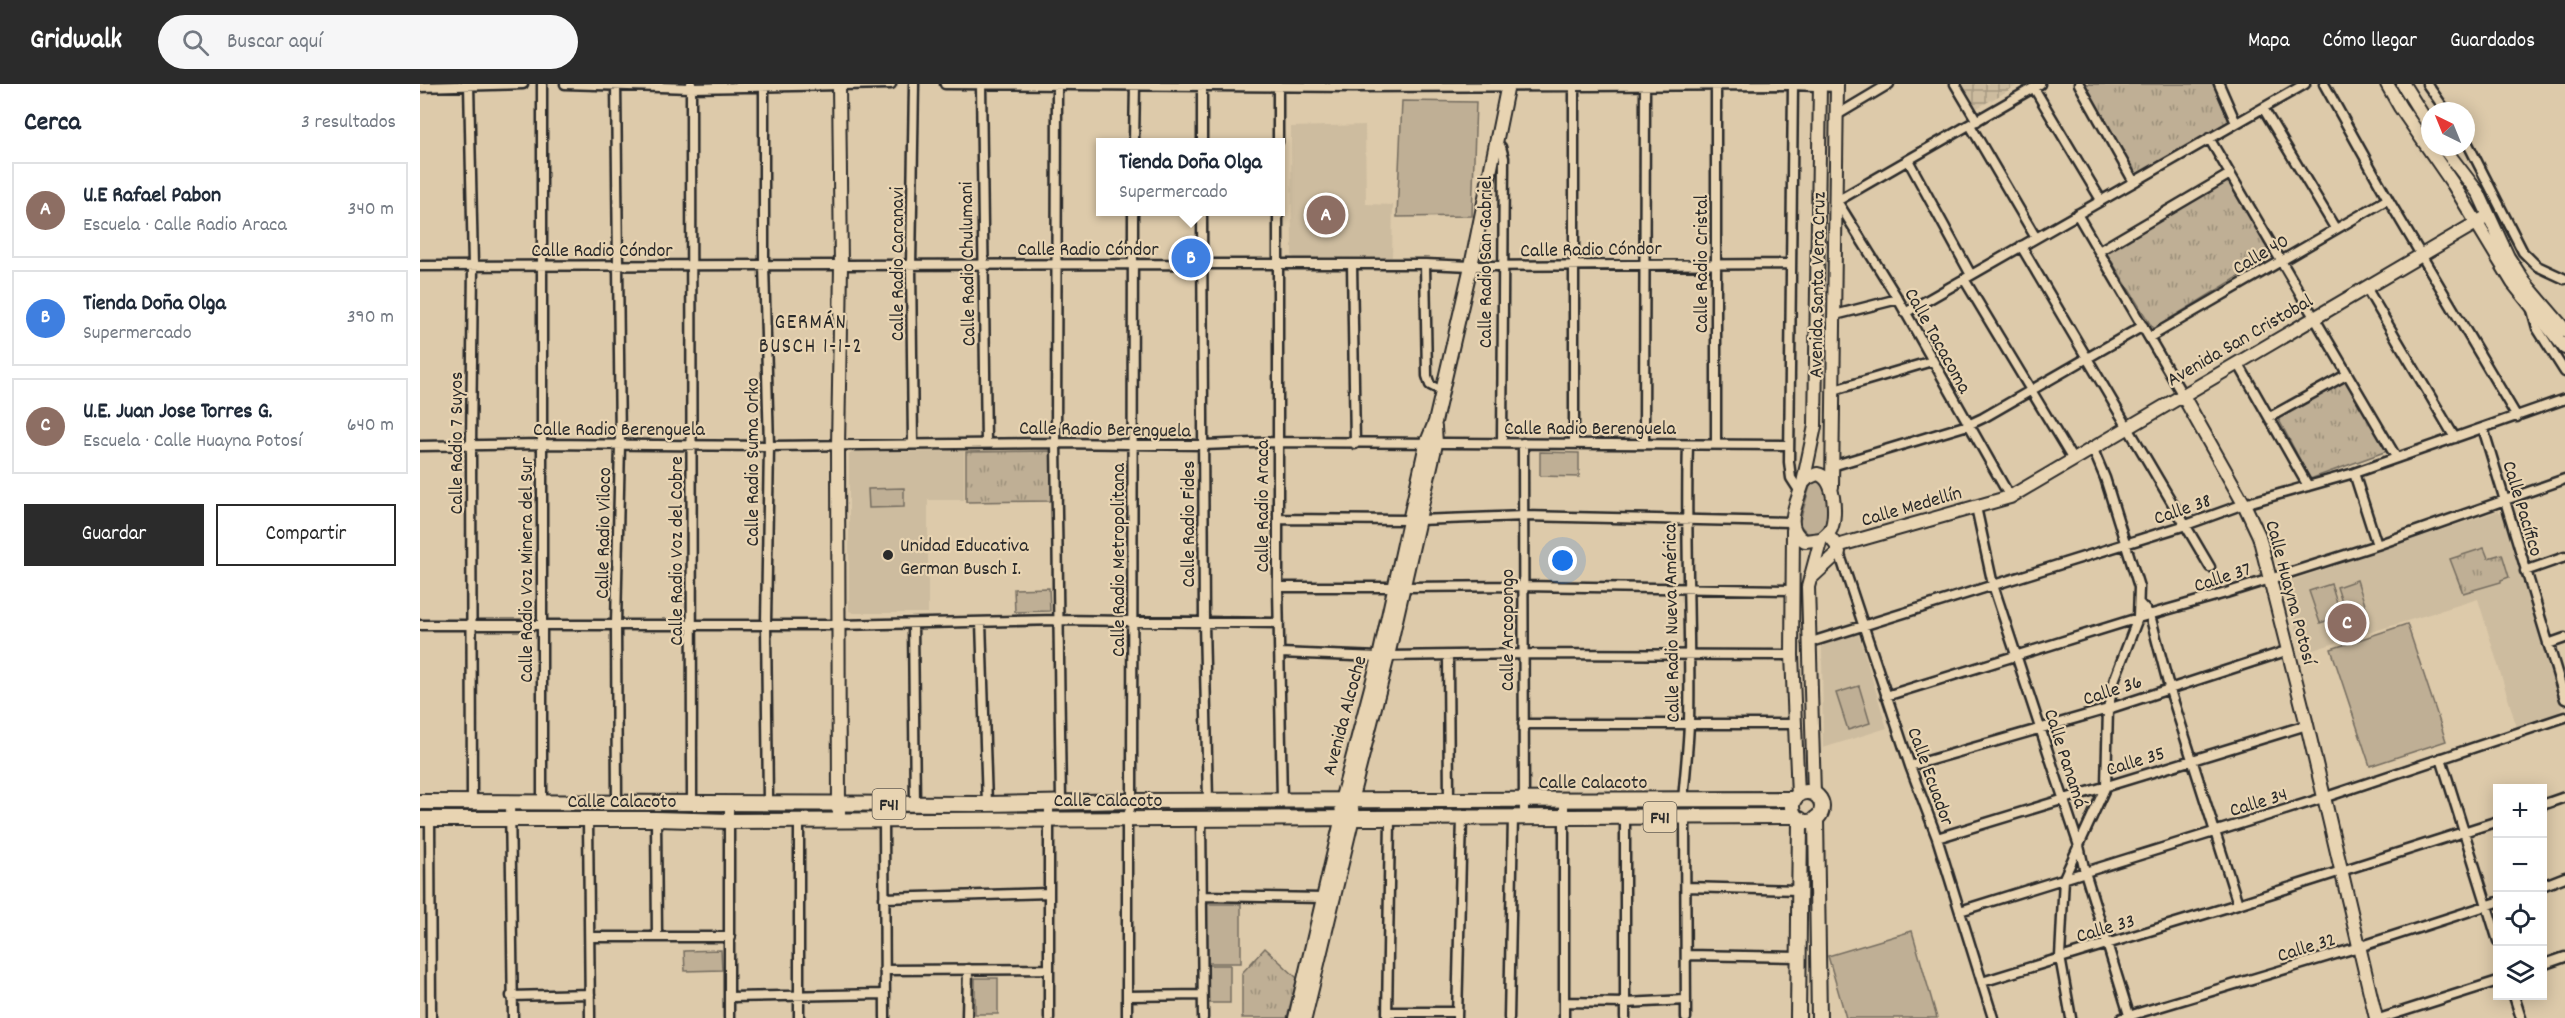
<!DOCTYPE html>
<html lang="es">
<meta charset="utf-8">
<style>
:root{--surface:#fff;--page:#f6f6f7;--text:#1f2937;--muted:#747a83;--line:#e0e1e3;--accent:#2b2b2b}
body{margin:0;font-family:Dekko,sans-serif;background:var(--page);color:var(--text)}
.controls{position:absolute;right:18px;bottom:18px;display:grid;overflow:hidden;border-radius:0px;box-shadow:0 3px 15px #0003}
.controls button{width:54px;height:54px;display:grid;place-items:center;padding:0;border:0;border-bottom:2px solid var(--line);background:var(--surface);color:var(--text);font:30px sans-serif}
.compass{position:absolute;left:2001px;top:18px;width:54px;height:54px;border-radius:50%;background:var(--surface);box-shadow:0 3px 15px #0003;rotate:317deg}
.you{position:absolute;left:1143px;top:477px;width:21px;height:21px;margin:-15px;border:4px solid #fff;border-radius:50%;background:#1a73e8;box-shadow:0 0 0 9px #1a73e833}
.badge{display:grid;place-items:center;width:39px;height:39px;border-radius:50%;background:var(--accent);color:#fff;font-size:20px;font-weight:700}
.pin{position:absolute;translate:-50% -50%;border:3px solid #fff;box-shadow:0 2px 6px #0006}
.popup{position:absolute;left:676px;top:54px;width:189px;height:78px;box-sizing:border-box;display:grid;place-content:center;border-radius:0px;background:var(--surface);filter:drop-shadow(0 2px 4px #0005);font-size:20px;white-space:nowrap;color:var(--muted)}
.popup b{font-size:22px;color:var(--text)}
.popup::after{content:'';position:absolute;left:50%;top:100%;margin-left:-12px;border:12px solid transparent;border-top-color:var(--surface)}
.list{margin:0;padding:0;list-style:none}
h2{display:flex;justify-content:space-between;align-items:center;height:78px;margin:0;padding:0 24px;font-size:26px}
h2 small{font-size:20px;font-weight:400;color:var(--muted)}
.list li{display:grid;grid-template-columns:39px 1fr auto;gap:18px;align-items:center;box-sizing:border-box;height:96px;margin:0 12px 12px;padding:0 12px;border:2px solid var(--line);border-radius:0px}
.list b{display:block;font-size:22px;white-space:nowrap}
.list p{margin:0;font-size:20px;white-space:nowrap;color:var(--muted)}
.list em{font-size:20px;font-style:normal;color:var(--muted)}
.actions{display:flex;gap:12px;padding:18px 24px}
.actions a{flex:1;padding:14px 0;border:2px solid var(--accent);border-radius:0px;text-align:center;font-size:21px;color:var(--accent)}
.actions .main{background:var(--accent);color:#fff}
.icon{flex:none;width:33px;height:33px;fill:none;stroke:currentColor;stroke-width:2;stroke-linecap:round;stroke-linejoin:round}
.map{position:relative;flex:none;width:2145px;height:934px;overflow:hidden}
header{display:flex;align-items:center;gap:36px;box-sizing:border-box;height:84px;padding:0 30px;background:var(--accent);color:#fff}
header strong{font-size:28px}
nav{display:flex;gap:33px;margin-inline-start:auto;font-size:21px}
.search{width:420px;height:54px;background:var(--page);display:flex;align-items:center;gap:15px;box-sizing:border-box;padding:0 21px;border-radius:33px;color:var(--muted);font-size:22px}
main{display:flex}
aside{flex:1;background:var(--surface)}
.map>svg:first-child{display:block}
.built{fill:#cdbc9f}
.industrial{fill:url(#industrial-grid)}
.grass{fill:#bfaf95;stroke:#756d60;stroke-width:1.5}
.park{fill:url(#park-tufts);stroke:#756d60;stroke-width:1.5}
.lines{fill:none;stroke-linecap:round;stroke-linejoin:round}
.street-casing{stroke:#2b2b2b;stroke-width:13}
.secondary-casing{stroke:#2b2b2b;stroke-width:16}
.primary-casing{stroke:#2b2b2b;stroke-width:18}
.street{stroke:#e8d4b2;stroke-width:8}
.secondary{stroke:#e8d4b2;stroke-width:12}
.primary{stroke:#e8d4b2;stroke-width:14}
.poi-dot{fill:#2b2b2b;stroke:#e8d4b2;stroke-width:2}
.labels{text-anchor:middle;stroke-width:4.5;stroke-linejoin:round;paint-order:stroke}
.shield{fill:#e8d4b2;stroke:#645e54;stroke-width:1.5}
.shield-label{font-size:18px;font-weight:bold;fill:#2b2b2b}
.street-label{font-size:20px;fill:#2b2b2b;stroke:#e8d4b2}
.poi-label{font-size:20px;fill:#2b2b2b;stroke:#e8d4b2;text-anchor:start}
.neighbourhood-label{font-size:21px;letter-spacing:1.5px;fill:#2b2b2b;stroke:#e8d4b2}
</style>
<header>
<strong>Gridwalk</strong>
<div class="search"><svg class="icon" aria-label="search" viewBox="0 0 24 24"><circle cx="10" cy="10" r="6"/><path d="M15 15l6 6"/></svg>Buscar aquí</div>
<nav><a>Mapa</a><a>Cómo llegar</a><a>Guardados</a></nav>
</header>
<main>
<aside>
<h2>Cerca<small>3 resultados</small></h2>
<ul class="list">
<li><span class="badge" style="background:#8d6e63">A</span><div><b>U.E Rafael Pabon</b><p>Escuela · Calle Radio Araca</p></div><em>340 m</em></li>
<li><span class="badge" style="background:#3f7fe0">B</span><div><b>Tienda Doña Olga</b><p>Supermercado</p></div><em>390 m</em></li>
<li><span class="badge" style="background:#8d6e63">C</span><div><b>U.E. Juan Jose Torres G.</b><p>Escuela · Calle Huayna Potosí</p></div><em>640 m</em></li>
</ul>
<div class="actions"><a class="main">Guardar</a><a>Compartir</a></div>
</aside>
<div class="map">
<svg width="2145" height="934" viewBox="0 0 2145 934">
<defs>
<pattern id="industrial-grid" width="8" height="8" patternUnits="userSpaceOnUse" patternTransform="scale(1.5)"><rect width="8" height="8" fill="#cdbc9f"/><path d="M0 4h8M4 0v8" fill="none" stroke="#a79982"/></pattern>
<pattern id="park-tufts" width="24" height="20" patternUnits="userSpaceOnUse" patternTransform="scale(1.5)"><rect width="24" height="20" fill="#bfaf95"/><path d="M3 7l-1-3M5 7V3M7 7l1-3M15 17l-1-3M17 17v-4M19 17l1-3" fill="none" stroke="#9b8f7a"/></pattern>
</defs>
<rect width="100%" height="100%" fill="#ddcaaa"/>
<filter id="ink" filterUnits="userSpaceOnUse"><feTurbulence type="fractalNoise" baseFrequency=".0167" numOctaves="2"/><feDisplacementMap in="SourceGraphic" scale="12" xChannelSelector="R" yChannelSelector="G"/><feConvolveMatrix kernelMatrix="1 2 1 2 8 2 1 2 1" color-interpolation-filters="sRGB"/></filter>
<g filter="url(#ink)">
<path class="built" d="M945 41 946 120 973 121 972 173 875 174 872 172 871 43Z
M544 367V416H508V529H434L429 527V371L433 368Z
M2078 427 2082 430 2142 624 2139 629 2097 644 2058 515 1883 569 1864 499Z
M1438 548 1467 644 1403 664 1402 560Z"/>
<path class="industrial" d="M1543 0H1600L1557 24Z"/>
<path class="grass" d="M982 17 1056 18 1052 132 977 133Z
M1120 368 1159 369V393L1120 392Z
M1401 397C1410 409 1411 439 1399 450L1389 451 1379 440 1390 402 1394 398Z
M484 404V423L449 424 448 405Z
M1937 496 1948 530 1928 537 1917 503Z
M1911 500 1921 532 1900 539 1889 507Z
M629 504 630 527 595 528 594 505Z
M1987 540 2026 657 1950 682 1911 565Z
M1439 602 1450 639 1428 646 1416 609Z
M787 820H821V879H787Z
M1492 847 1517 934H1426L1408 872Z
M301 866 302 886 265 887 264 867Z
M786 881H810V919H786Z
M555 894H578V930H555Z"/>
<path class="park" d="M1664 0H1793L1809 37 1716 91Z
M1808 95 1853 172 1733 245 1686 168Z
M1924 295 1967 367 1890 395 1858 334Z
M633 367V417L546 418V368Z
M2064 464 2068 474 2082 470 2089 493 2081 496V498L2043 509 2030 475Z
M845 864 877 894 867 934H822V889Z"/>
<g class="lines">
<g class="street-casing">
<path id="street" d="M49 0 53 182 51 361 52 719
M122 0V718
M145 0 271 4 471 0
M196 0 200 360 196 541 197 719
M271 0 272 718
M344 0V180L349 362 346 539 348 719
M525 0 933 3 1373 1 1417 3
M637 0 636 359 641 718
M858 0V58
M1154 0V360
M1296 0V360
M1373 0 1369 378 1371 394 1380 408
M1535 0 1557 37
M1659 0 1714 98
M1799 0 1816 39
M1904 0 1968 115 2097 333
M2007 0 2026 27
M561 1 566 359
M0 3 103 0
M1614 4 1681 116
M1843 24 1915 144
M1417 31 1469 0
M1550 41 1616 154
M1789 54 1976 373
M2046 56 2103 168 2117 182 2145 195
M714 58 715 0
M782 58V0
M1075 58 1081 63 1084 74 1082 359
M1488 76 1551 191
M782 128 784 539 788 717
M858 128V503L862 717
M1657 130 1762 310
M1601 162 1790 483
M1679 167 1810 90
M932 180 935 360
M1005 180 1007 292 1010 301 1022 307
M0 182 782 180H1005L1051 182 1371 180
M1544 195 1653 376
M1947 205 2035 354
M2112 226 2117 244 2145 288
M1485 229 1885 0
M1415 231 1478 215
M1730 253 1968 115
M1818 279 1888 402
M1414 306 1512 277
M1850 333 1926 291
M2063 344 2145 615
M1224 358 1225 0
M1103 359 1104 733
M493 360 491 182 494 0
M0 362 121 360 349 362 636 359 784 361 858 358 1369 361
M1412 382 1548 341 1563 334 1723 242
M1934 389 1957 461
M1590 413 1478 215 1417 117 1620 0
M1556 423 1573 501 1659 762 1665 788 1710 934
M858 435 989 436
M999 436 1104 432 1371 438
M1418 465 1490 682 1517 754 1573 934
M2105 487 2145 473
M858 503H974
M984 503 1102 502 1373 506
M1720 520 1730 531 1749 603 1818 820
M561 538 567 720
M493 540 495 720
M0 541H420L638 536 859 539
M1388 559 1766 441 1824 420 1934 389 2145 315
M2128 560 2145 554
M860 569 959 573
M968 572 1102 570 1372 571
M1028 572 1029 718
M1466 612 1718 534 1806 509 1957 461 2145 395
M1103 640H1375
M2021 674 2078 857
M1490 682 1688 625 1869 566
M1263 716C1265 691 1268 665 1269 639 1271 546 1265 453 1268 361
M1144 717V934
M90 718 93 934
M309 719V934
M2122 721 2145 713
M1205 733V934
M1265 733 1266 934
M781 734 783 934
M168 735 170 934
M236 735 237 853
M464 735 465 934
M10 736 11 934
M379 736V934
M1517 754 1887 641
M2122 802 2145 793
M1266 803 1378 806
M783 812 905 814
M464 814 629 809
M1540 827 1903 714 2145 633
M170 853H310
M1266 871 1378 873
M2122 881 2145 873
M464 886 629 885
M1562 898 1818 820 2078 737
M91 912 170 910
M707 912 782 911
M2094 912 2101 934
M310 913 464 910
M1144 918 1206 919 1266 916
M967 928H1037
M547 934 548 885
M629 934V718
M707 934V736L712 717 713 128
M967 934 970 734
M1037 934 1042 733
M1089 934 1093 733
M1651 934 1640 873 1644 794 1686 702 1688 625 1695 594 1718 534 1719 503 1685 394 1672 363
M1702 934 1939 863 2078 818
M1962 934 2078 897"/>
</g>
<g class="secondary-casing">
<path id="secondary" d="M419 0 421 182 418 362 419 735
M1967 0 1980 23 2033 100 2093 199 2145 264
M1983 0 2010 43
M2023 63 2059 110 2088 173 2105 199 2145 246
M1762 310 1824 420 1839 452 1887 641 1956 934
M1397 390C1415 393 1417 431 1411 445 1409 449 1405 452 1401 455L1385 457C1362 444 1377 419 1383 399L1388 394Z
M1383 399 1395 342 1400 0
M1412 403 1417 0
M1373 446 1372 571 1378 711
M1407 450 1417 462 1590 413 2068 132
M1390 495 1419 468
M1394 710 1388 503 1401 455
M875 934 922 733 921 717 959 573 1006 360 1015 338 1051 182 1088 0
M885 934 933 733 931 717 968 572 1016 360 1015 343"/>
</g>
<g class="primary-casing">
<path id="primary" d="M1372 723a15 15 0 1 1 30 0a15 15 0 1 1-30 0Z
M0 718 567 720 712 717 1374 715
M1396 734 1399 934
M0 735H236L309 737 1375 732
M1378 934 1380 735"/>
</g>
<use href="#street" class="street"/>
<use href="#secondary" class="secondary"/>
<use href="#primary" class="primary"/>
</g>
</g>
<circle class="poi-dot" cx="468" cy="471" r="6"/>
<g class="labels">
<g class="shield">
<rect x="452.5" y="705" width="33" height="30" rx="4.5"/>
<rect x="1223.5" y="718" width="33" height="30" rx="4.5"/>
</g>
<g class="shield-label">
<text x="469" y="726">F41</text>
<text x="1240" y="739">F41</text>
</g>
<g class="street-label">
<text x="668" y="171">Calle Radio Cóndor</text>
<text transform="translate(1171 164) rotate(-1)" y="7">Calle Radio Cóndor</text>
<text x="182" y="172">Calle Radio Cóndor</text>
<text transform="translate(1840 169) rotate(-30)" y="7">Calle 40</text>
<text transform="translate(1064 178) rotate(-90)" y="7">Calle Radio San Gabriel</text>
<text transform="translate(476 180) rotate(-90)" y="7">Calle Radio Caranavi</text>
<text transform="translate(546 180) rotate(-91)" y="7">Calle Radio Chulumani</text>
<text transform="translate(1280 180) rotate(-90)" y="7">Calle Radio Cristal</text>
<text transform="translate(1396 201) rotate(-89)" y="7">Avenida Santa Vera Cruz</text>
<text transform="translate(1819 255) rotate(-30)" y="7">Avenida San Cristobal</text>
<text transform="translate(1519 256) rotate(61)" y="7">Calle Tacacoma</text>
<text x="1170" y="350">Calle Radio Berenguela</text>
<text x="199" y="351">Calle Radio Berenguela</text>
<text transform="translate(685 344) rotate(1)" y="7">Calle Radio Berenguela</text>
<text transform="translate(35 359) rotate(-90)" y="7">Calle Radio 7 Suyos</text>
<text transform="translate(331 378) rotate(-90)" y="7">Calle Radio Suma Orko</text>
<text transform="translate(1491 421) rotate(-16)" y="7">Calle Medellín</text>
<text transform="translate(841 422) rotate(-90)" y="7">Calle Radio Araca</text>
<text transform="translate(1762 424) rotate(-19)" y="7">Calle 38</text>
<text transform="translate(2104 424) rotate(73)" y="7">Calle Pacífico</text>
<text transform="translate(767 440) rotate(-90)" y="7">Calle Radio Fides</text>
<text transform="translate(182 449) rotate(-89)" y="7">Calle Radio Viloco</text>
<text transform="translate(255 467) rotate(-90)" y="7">Calle Radio Voz del Cobre</text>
<text transform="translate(697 476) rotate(-90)" y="7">Calle Radio Metropolitana</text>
<text transform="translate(105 486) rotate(-90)" y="7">Calle Radio Voz Minera del Sur</text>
<text transform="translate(1802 492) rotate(-18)" y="7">Calle 37</text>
<text transform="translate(1872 508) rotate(75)" y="7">Calle Huayna Potosí</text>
<text transform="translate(1250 539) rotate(-91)" y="7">Calle Radio Nueva América</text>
<text transform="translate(1086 546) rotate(-90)" y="7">Calle Arcopongo</text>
<text transform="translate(1692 605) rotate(-18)" y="7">Calle 36</text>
<text transform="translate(923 631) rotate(-75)" y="7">Avenida Alcoche</text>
<text transform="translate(1647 674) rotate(72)" y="7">Calle Panamá</text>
<text transform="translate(1715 676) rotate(-17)" y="7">Calle 35</text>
<text transform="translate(1512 692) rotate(70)" y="7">Calle Ecuador</text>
<text x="1173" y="704">Calle Calacoto</text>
<text x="688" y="722">Calle Calacoto</text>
<text x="202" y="723">Calle Calacoto</text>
<text transform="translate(1838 717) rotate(-17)" y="7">Calle 34</text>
<text transform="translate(1685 843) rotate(-16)" y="7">Calle 33</text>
<text transform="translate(1886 862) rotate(-17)" y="7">Calle 32</text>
</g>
<g class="poi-label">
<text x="480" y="467">Unidad Educativa<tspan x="480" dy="23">German Busch I.</tspan></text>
</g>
<g class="neighbourhood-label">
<text x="391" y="244">GERMÁN<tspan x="391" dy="24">BUSCH 1-1-2</tspan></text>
</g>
</g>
</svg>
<div class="controls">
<button>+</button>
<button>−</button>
<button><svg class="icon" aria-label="locate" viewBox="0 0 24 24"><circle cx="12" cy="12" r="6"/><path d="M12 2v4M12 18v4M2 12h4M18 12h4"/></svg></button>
<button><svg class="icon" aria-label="layers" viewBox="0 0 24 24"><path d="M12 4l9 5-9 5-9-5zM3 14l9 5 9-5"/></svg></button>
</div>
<svg class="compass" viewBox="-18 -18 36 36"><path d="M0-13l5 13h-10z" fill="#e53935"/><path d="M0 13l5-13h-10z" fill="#747a83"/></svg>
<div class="you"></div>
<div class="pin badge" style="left:906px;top:131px;background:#8d6e63">A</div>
<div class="pin badge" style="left:771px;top:174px;background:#3f7fe0">B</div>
<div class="popup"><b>Tienda Doña Olga</b>Supermercado</div>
<div class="pin badge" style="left:1927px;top:539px;background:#8d6e63">C</div>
</div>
</main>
